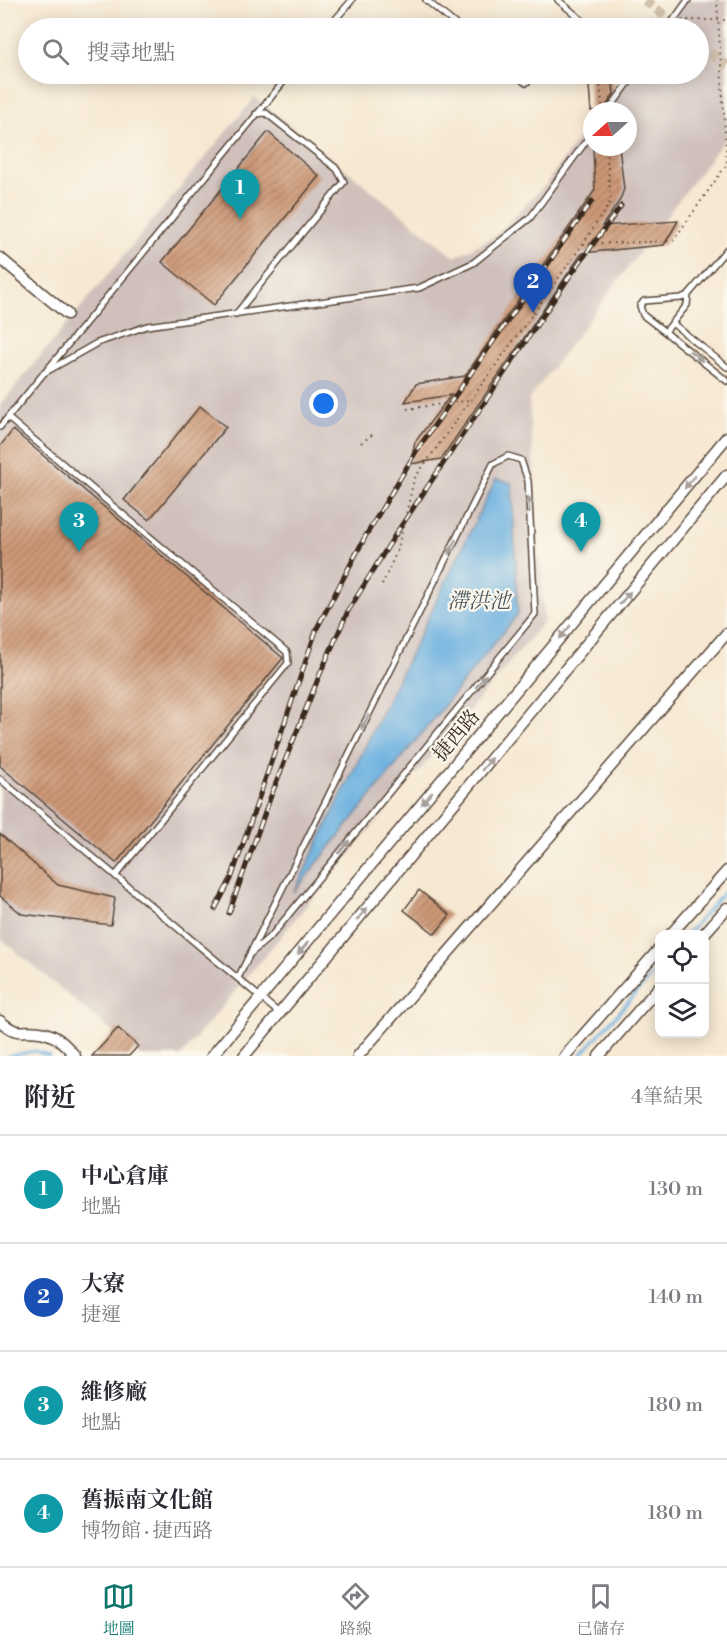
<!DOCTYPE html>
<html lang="zh-TW">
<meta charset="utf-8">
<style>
:root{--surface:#fff;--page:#f2f2f3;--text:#2b2b33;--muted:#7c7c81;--line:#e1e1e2;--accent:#0f766e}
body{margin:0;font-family:"Libre Bodoni","Noto Serif TC",serif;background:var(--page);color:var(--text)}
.controls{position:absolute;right:18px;bottom:18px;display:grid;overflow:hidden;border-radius:12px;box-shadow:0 3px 15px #0003}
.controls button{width:54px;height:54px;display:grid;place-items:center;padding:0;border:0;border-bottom:2px solid var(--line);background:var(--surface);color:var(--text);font:30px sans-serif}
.compass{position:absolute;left:583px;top:102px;width:54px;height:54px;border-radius:50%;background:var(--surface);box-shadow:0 3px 15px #0003;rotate:249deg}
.you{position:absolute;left:324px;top:404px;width:21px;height:21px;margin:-15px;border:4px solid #fff;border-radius:50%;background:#1a73e8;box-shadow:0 0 0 9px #1a73e833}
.badge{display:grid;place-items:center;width:39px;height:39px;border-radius:50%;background:var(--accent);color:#fff;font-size:20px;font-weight:700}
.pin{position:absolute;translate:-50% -50px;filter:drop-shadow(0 2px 3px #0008)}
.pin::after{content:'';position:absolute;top:32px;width:21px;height:18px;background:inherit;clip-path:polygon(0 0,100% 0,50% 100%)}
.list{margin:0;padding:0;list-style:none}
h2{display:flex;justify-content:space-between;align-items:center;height:78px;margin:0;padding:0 24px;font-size:26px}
h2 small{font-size:20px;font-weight:400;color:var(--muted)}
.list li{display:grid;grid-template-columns:39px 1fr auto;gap:18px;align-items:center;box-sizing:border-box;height:108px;padding:0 24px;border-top:2px solid var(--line)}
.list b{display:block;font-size:22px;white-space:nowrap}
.list p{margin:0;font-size:20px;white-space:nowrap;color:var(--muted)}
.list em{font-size:20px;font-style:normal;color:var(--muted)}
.icon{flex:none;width:33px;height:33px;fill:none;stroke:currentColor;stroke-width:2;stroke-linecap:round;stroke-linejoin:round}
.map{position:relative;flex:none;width:727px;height:1056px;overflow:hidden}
.search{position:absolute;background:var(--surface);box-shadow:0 3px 15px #0003;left:18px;right:18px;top:18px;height:66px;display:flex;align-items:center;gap:15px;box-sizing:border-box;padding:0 21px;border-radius:33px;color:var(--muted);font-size:22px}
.sheet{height:510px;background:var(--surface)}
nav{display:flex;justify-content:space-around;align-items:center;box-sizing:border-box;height:84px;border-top:2px solid var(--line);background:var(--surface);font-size:16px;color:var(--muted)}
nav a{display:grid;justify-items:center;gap:3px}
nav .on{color:var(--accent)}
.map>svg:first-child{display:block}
.railway{fill:#cfc0bb}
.water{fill:#69afdf;stroke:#526c7e;stroke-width:1.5}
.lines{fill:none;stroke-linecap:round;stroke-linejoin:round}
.stream{stroke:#69afdf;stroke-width:3}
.building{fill:url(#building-hatch)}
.minor-tunnel{stroke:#d1c2ae;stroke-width:10;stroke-dasharray:10 5;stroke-linecap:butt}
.service-casing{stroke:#574639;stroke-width:8}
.minor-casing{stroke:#574639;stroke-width:13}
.path{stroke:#574639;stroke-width:2;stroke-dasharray:1.5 4.5;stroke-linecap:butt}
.service{stroke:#fff;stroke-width:5}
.minor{stroke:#fff;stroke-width:10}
.rail-casing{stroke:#3b2a1e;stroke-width:5}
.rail{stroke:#fbf7ec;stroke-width:3;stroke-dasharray:9;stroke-linecap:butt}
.path-bridge{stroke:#574639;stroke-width:2;stroke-dasharray:1.5 4.5;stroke-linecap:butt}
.oneway{fill:#a79f9a}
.labels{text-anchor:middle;stroke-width:4.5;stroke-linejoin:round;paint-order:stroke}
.street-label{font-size:20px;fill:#3b2a1e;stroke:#fbf7ec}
.water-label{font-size:21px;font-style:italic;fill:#4b5962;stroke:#fbf7ec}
</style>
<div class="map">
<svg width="727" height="1056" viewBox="0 0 727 1056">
<defs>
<pattern id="building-hatch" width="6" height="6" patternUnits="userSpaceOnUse" patternTransform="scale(1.5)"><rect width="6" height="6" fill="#cd9977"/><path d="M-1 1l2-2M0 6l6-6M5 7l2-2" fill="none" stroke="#a87d61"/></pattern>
</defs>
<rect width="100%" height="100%" fill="#fbf7ec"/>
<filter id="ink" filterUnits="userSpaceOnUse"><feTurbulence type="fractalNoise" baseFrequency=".0167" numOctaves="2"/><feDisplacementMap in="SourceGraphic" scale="12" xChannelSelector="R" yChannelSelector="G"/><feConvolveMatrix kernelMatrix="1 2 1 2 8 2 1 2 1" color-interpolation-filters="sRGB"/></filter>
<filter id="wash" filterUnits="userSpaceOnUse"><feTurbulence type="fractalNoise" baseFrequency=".008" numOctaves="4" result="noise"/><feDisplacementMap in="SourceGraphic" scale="24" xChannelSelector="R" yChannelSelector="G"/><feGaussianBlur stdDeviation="1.35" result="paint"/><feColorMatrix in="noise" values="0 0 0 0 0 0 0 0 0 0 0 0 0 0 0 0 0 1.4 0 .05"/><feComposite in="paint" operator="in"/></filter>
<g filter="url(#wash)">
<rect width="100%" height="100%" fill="#f6e8d2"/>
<path class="railway" d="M677 0H727V136L529 399 544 621 181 1056H141L0 938V405L255 97 455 257 495 236 546 184 592 119V147H628V111H598L624 74H698V28H656Z"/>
<path class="water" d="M496 479 512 483 518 614 294 892Z"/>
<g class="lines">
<path class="stream" d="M687 934 727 889
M8 1056 35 1051 49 1056
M580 1056 660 966"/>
</g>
<g id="blocks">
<path class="building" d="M588 74H612L614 94 603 111H591Z
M268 132 319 176 214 305 162 262Z
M593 147H619L624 189 620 200 602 226 678 221 664 245 582 253 441 459 410 464 415 442 451 395 405 402 416 384 465 376 595 190Z
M200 406 226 427 149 520 124 500Z
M13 430 283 658 116 863 0 766V446Z
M0 834 58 885 115 898 111 925 22 914 0 896Z
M419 890 450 915 435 934 404 910Z
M118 1028 138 1046 129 1056H92Z"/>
</g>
</g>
<g filter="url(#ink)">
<use href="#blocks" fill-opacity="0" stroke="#574639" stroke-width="1.5"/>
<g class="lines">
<path class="minor-tunnel" d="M645 0 680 28
M698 43 727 66"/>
<g class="service-casing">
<path id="service" d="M426 0 460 28
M558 0 583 21 576 28
M328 28 352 0
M668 28 688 0
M514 74 526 83 535 74
M608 111 635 74
M688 295 687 305 665 332 643 315 640 306 644 301 681 298 688 295 727 249
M236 314 344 182 337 169 266 113 256 114
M672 323 727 367
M665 332 727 381
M47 370 290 74
M8 418 287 652 288 663 116 875
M0 427 44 373 97 343 147 326 419 288 473 263 530 218 592 133
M0 779 279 1013
M238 978 493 464 508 456 521 460 528 481 535 614 272 935 250 954"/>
</g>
<g class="minor-casing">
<path id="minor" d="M0 258 67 314
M671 934 727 871
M704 934 727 908
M0 1021C19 1037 20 1029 40 1032 56 1034 66 1045 75 1056
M212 1056 727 437
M244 1056 727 475
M358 1056 727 633
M565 1056 660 948
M599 1056 660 986"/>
</g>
<path class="path" d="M599 74 602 105
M361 443 373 434
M405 519 414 479 583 244 611 201 606 147
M382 585 397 551"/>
<use href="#service" class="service"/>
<use href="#minor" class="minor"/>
<g class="rail-casing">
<path id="rail" d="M215 909 231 879 317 628 365 537 417 450 592 201
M229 913 272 793 320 674 348 611 395 535 569 277 621 206"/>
</g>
<use href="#rail" class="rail"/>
<path class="path-bridge" d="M619 28 626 20H727
M583 244 673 241 727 164 717 0
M407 409 470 400
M397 551 405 519"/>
</g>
<defs><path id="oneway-solid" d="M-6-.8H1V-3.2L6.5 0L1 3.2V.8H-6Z" transform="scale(1.5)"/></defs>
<g class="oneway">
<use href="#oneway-solid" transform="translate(696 356) rotate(38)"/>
<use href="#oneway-solid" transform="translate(690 482) rotate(130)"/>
<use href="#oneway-solid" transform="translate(529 505) rotate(-93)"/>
<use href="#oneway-solid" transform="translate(452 547) rotate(116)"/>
<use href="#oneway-solid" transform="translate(625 598) rotate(-50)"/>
<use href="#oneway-solid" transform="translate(565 632) rotate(130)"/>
<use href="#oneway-solid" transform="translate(481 681) rotate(-51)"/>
<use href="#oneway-solid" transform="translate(365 722) rotate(116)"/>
<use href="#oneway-solid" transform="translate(487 764) rotate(-50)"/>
<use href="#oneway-solid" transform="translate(427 798) rotate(130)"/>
<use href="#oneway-solid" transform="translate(344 847) rotate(-51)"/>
<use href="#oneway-solid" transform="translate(362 914) rotate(-50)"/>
<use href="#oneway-solid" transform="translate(303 948) rotate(130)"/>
</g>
</g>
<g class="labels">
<g class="street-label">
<text transform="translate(456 735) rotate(-50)" y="7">捷西路</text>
</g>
<g class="water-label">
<text x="479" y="608">滯洪池</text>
</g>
</g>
</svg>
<div class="controls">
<button><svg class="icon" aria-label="locate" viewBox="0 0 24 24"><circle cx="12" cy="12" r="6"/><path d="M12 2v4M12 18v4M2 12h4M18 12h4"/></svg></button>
<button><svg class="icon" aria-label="layers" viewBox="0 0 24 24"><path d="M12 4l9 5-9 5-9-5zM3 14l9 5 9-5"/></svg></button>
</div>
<svg class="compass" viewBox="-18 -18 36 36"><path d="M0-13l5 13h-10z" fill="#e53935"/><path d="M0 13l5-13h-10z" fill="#7c7c81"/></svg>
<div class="you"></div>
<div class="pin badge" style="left:240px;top:219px;background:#0f9aa8">1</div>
<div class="pin badge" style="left:533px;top:313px;background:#1a4fb4">2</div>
<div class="pin badge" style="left:79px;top:552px;background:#0f9aa8">3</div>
<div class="pin badge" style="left:581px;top:552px;background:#0f9aa8">4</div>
<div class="search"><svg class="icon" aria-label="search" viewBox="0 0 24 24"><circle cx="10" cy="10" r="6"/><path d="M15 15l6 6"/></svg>搜尋地點</div>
</div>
<section class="sheet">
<h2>附近<small>4筆結果</small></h2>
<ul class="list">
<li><span class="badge" style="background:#0f9aa8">1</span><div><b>中心倉庫</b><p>地點</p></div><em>130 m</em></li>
<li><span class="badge" style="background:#1a4fb4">2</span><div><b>大寮</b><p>捷運</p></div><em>140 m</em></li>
<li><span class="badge" style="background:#0f9aa8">3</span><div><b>維修廠</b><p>地點</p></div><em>180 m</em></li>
<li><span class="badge" style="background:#0f9aa8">4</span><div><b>舊振南文化館</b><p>博物館 · 捷西路</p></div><em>180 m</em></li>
</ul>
</section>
<nav>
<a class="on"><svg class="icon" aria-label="map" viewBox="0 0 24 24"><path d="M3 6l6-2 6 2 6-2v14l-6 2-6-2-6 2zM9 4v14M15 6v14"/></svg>地圖</a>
<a><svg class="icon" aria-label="directions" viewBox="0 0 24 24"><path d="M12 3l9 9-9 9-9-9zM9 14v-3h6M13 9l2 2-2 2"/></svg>路線</a>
<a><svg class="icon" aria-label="saved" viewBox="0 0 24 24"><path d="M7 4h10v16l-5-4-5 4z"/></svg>已儲存</a>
</nav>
